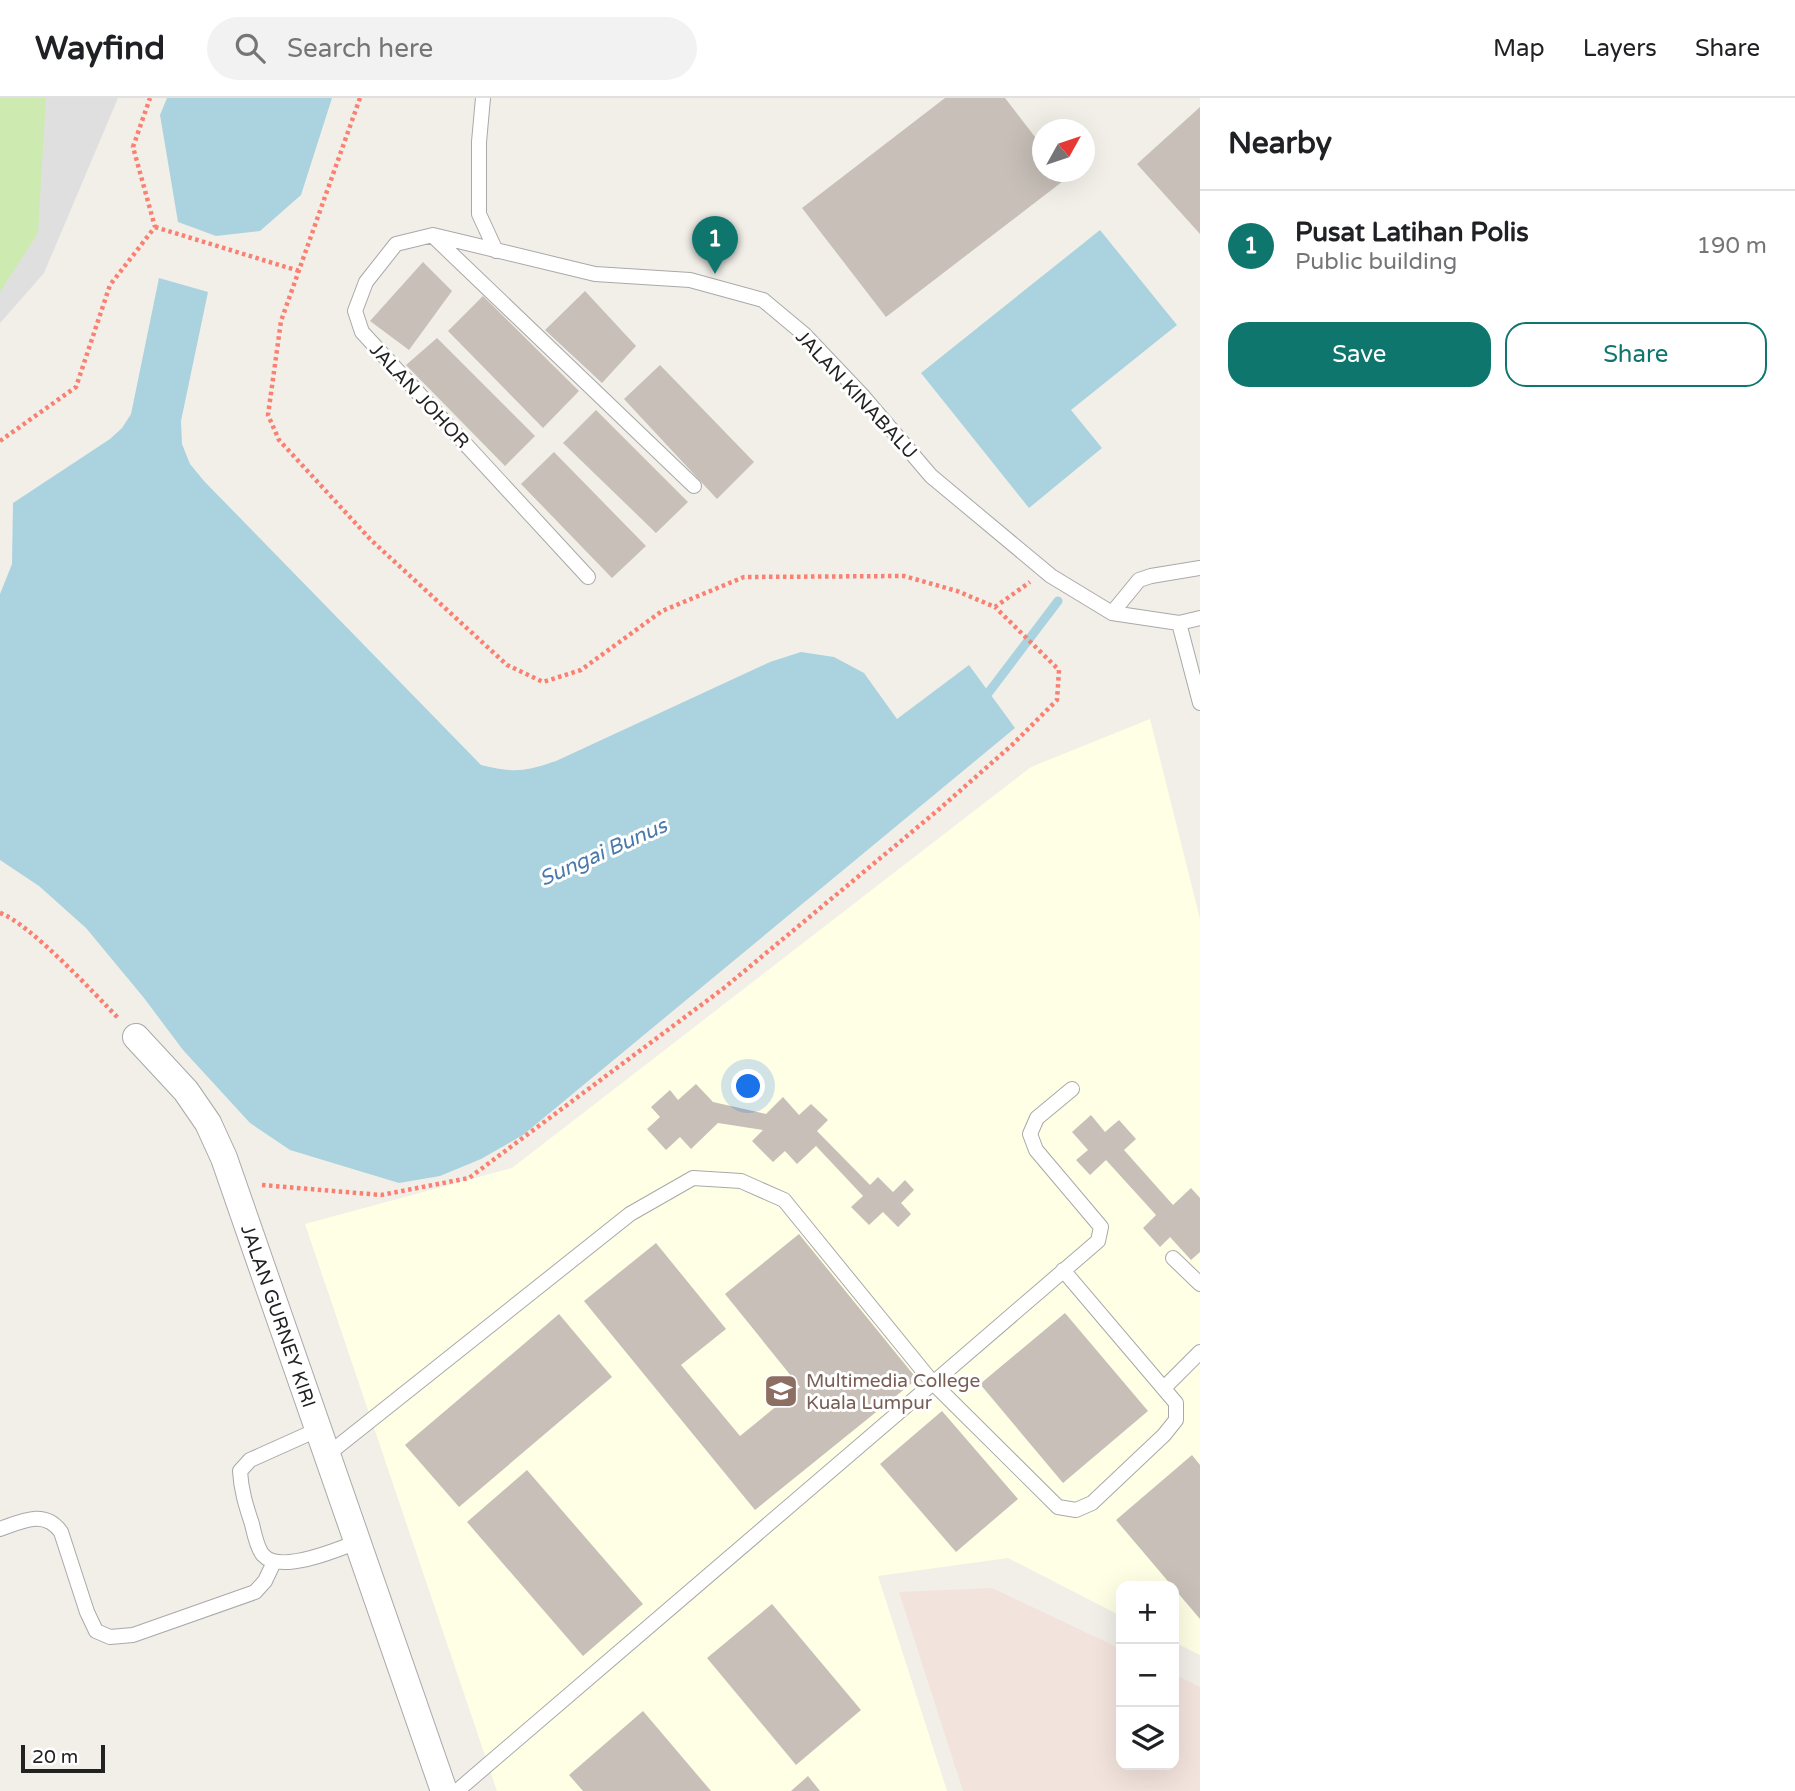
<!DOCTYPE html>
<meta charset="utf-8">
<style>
:root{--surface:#fff;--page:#f2f2f2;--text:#202124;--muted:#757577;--line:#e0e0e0;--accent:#0f766e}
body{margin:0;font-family:"Varela Round",sans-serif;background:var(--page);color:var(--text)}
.controls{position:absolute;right:21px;bottom:21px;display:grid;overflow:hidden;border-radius:14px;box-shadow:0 7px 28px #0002}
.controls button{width:63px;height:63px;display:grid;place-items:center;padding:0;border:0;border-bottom:2px solid var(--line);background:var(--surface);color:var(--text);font:35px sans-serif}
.compass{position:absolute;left:1032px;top:21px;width:63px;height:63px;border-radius:50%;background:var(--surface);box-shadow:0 7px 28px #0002;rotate:50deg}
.scale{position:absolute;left:21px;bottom:18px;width:84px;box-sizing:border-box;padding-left:7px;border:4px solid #222;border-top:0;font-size:19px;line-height:24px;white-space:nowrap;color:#222;-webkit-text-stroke:5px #fff;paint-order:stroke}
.you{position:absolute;left:749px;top:989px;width:24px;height:24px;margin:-18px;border:5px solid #fff;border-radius:50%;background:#1a73e8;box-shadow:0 0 0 10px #1a73e833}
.badge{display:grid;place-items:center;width:46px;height:46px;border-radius:50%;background:var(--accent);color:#fff;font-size:23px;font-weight:700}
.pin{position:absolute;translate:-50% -58px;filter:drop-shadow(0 2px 4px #0008)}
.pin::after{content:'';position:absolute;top:37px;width:24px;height:21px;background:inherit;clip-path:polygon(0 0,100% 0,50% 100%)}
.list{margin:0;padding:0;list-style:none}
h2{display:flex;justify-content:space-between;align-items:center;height:91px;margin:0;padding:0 28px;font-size:30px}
h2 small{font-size:23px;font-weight:400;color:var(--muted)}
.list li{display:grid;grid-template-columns:46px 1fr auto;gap:21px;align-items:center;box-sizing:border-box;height:112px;padding:0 28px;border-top:2px solid var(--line)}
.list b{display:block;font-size:26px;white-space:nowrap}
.list p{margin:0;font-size:23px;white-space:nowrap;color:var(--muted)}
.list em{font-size:23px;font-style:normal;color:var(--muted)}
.actions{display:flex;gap:14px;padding:21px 28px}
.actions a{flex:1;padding:16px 0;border:2px solid var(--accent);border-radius:21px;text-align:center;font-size:24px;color:var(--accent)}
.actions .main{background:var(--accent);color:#fff}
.icon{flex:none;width:38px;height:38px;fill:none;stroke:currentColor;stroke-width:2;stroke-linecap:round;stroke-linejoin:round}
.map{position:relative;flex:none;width:1200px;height:1693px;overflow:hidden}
header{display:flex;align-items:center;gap:42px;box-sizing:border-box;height:98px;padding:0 35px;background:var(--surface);border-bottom:2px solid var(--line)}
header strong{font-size:33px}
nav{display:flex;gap:38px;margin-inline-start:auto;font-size:24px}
.search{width:490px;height:63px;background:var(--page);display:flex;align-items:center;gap:18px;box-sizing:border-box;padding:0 24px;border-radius:38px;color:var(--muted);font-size:26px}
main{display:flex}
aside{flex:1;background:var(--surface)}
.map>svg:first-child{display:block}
.residential{fill:#e0dfdf}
.education{fill:#ffffe5}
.military{fill:#f3e3dd}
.grass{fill:#cdebb0}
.water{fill:#aad3df}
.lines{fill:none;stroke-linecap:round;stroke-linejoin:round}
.stream{stroke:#aad3df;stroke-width:9}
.building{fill:#c7bfb8}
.service-casing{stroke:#a9a9a9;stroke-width:16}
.minor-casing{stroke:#a9a9a9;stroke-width:28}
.path{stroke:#fa8072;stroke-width:4.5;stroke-dasharray:3.5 3.5;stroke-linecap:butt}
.service{stroke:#fff;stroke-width:14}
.minor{stroke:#fff;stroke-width:26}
.labels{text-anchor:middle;stroke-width:6;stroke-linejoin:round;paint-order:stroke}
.street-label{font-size:19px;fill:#222;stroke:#fff}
.education-label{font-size:19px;fill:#785e54;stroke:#fff;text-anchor:start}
.water-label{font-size:21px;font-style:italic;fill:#4a7aab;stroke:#fff}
</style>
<header>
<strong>Wayfind</strong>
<div class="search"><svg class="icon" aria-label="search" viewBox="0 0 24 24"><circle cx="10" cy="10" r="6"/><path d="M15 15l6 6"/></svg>Search here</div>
<nav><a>Map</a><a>Layers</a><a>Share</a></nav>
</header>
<main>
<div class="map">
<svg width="1200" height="1693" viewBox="0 0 1200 1693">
<rect width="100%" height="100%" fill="#f2efe9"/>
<path class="residential" d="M0 0H118L44 175 0 225Z"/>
<path class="education" d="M1150 621 1200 821V1557L1174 1544V1488H1121V1518L1008 1460 878 1478 947 1693H497L305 1126 512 1070 1031 669Z"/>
<path class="military" d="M992 1490 1121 1551V1667H1174V1576L1200 1589V1693H963L899 1494Z"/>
<path class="grass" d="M0 0H46L38 135 0 194Z"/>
<path class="water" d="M167 0H332L301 97 260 133 216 138 178 124 160 17Z
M1100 132 1177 227 1071 312 1102 350 1029 410 921 275Z
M159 180 208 194 181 323 182 346 190 366 204 383 481 667C515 675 523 674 556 663L770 564 801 554 834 559 864 575 897 621 969 567 1015 630 523 1037 481 1061 440 1078 399 1085 290 1052 250 1025 183 952 144 900 86 830 39 788 0 762V496L12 466 13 405 110 341 122 330 131 316Z"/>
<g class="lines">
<path class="stream" d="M980 600 989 594 1058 503"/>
</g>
<path class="building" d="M945 0H1005L1042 48V74H1062L1067 80 886 219 802 110Z
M1200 9V136L1137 66Z
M423 164 452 193 409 252 370 223Z
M585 193 636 248 602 285 545 232Z
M483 198 579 293 543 330 448 233Z
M437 240 535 338 505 368 406 267Z
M660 267 754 364 717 401 624 301Z
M596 312 688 404 656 435 563 345Z
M554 354 646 448 612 480 521 386Z
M696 986 713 1004 766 1016 783 999 799 1017 811 1006 828 1022 817 1033 870 1087 878 1079 893 1094 905 1082 914 1092 901 1105 911 1116 898 1129 883 1114 869 1127 851 1109 863 1098 816 1048 797 1066 785 1053 773 1064 752 1043 763 1032 718 1025 691 1051 680 1039 666 1052 647 1031 660 1019 651 1009 670 992 678 1002Z
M1091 1017 1105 1034 1119 1022 1136 1041 1124 1052 1173 1107 1191 1090 1200 1100V1154L1191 1162 1170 1139 1160 1149 1143 1130 1156 1117 1106 1062 1090 1077 1076 1062 1088 1052 1072 1034Z
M799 1136 917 1281 755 1412 584 1203 656 1145 726 1231 681 1267 740 1338 800 1289 725 1196Z
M1065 1215 1148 1313 1063 1385 980 1286Z
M559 1216 612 1279 459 1409 405 1347Z
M942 1313 1018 1401 956 1454 880 1366Z
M1192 1357 1200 1367V1521L1116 1422Z
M527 1372 643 1506 583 1558 467 1424Z
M772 1506 861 1612 796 1667 707 1560Z
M643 1613 711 1693H583L569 1677Z
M808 1678 820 1693H791Z"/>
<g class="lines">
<g class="service-casing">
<path id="service" d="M483 0 479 44V116L496 153
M435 140 694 388
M588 479 362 234 355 213 366 184 396 146 433 137 595 176 690 182 763 202 805 237 862 297 931 378 1051 478 1112 515 1179 525 1200 520
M1112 515 1139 482 1151 478 1200 470
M1179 525 1200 605
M1173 1160 1200 1186
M1164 1290 1200 1254
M317 1332 250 1362 240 1373C241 1392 246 1408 252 1426 254 1435 257 1450 263 1457 280 1476 337 1452 357 1444
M327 1357 630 1116 693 1080 741 1083 784 1102 933 1285 1098 1143 1101 1129 1036 1052 1030 1036 1037 1020 1072 991
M0 1431C22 1423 45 1411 61 1434L87 1514 96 1533 110 1539 133 1537 255 1494 265 1483 274 1464
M457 1693 933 1285 1058 1409 1076 1412 1092 1405 1164 1337 1176 1322V1305L1063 1172"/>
</g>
<g class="minor-casing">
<g id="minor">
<path id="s1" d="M136 939 186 993 208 1025 224 1060 444 1693"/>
</g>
</g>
<path class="path" d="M360 0 281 223 268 317 279 342 371 442 507 567 543 584 581 572 662 513 744 479 904 478 957 493 995 509 1030 484
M155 129 299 173
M0 343 76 289 110 187 155 129 133 49 150 0
M0 815C29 825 95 896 119 921
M262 1087 381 1097 469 1080 724 890 937 713 1012 647 1057 602 1059 572 995 509"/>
<use href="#service" class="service"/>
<use href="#minor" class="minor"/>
</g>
<defs>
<g id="school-square" transform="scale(1.75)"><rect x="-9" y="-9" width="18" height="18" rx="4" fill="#8d6e63" stroke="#fff"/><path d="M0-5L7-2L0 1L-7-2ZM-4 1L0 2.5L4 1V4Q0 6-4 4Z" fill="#fff"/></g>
</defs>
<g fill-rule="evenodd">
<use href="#school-square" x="781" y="1293"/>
</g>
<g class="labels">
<g class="street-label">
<text transform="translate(857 296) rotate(47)" y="7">JALAN KINABALU</text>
<text transform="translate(420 297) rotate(47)" y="7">JALAN JOHOR</text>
<text dy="7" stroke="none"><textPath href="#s1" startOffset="318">JALAN GURNEY KIRI</textPath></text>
</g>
<g class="education-label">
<text x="806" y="1289">Multimedia College<tspan x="806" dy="22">Kuala Lumpur</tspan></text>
</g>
<g class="water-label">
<text transform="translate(603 754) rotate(-24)" y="7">Sungai Bunus</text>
</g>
</g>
</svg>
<div class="controls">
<button>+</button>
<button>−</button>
<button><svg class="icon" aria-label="layers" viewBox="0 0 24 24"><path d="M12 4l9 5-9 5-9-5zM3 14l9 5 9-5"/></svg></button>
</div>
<svg class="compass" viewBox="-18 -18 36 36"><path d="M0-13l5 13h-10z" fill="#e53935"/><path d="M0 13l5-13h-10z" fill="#757577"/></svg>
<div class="scale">20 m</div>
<div class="you"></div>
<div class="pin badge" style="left:715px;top:176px">1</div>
</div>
<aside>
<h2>Nearby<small></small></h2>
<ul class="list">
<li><span class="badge">1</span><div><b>Pusat Latihan Polis</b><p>Public building</p></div><em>190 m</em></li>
</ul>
<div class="actions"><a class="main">Save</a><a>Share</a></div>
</aside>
</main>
